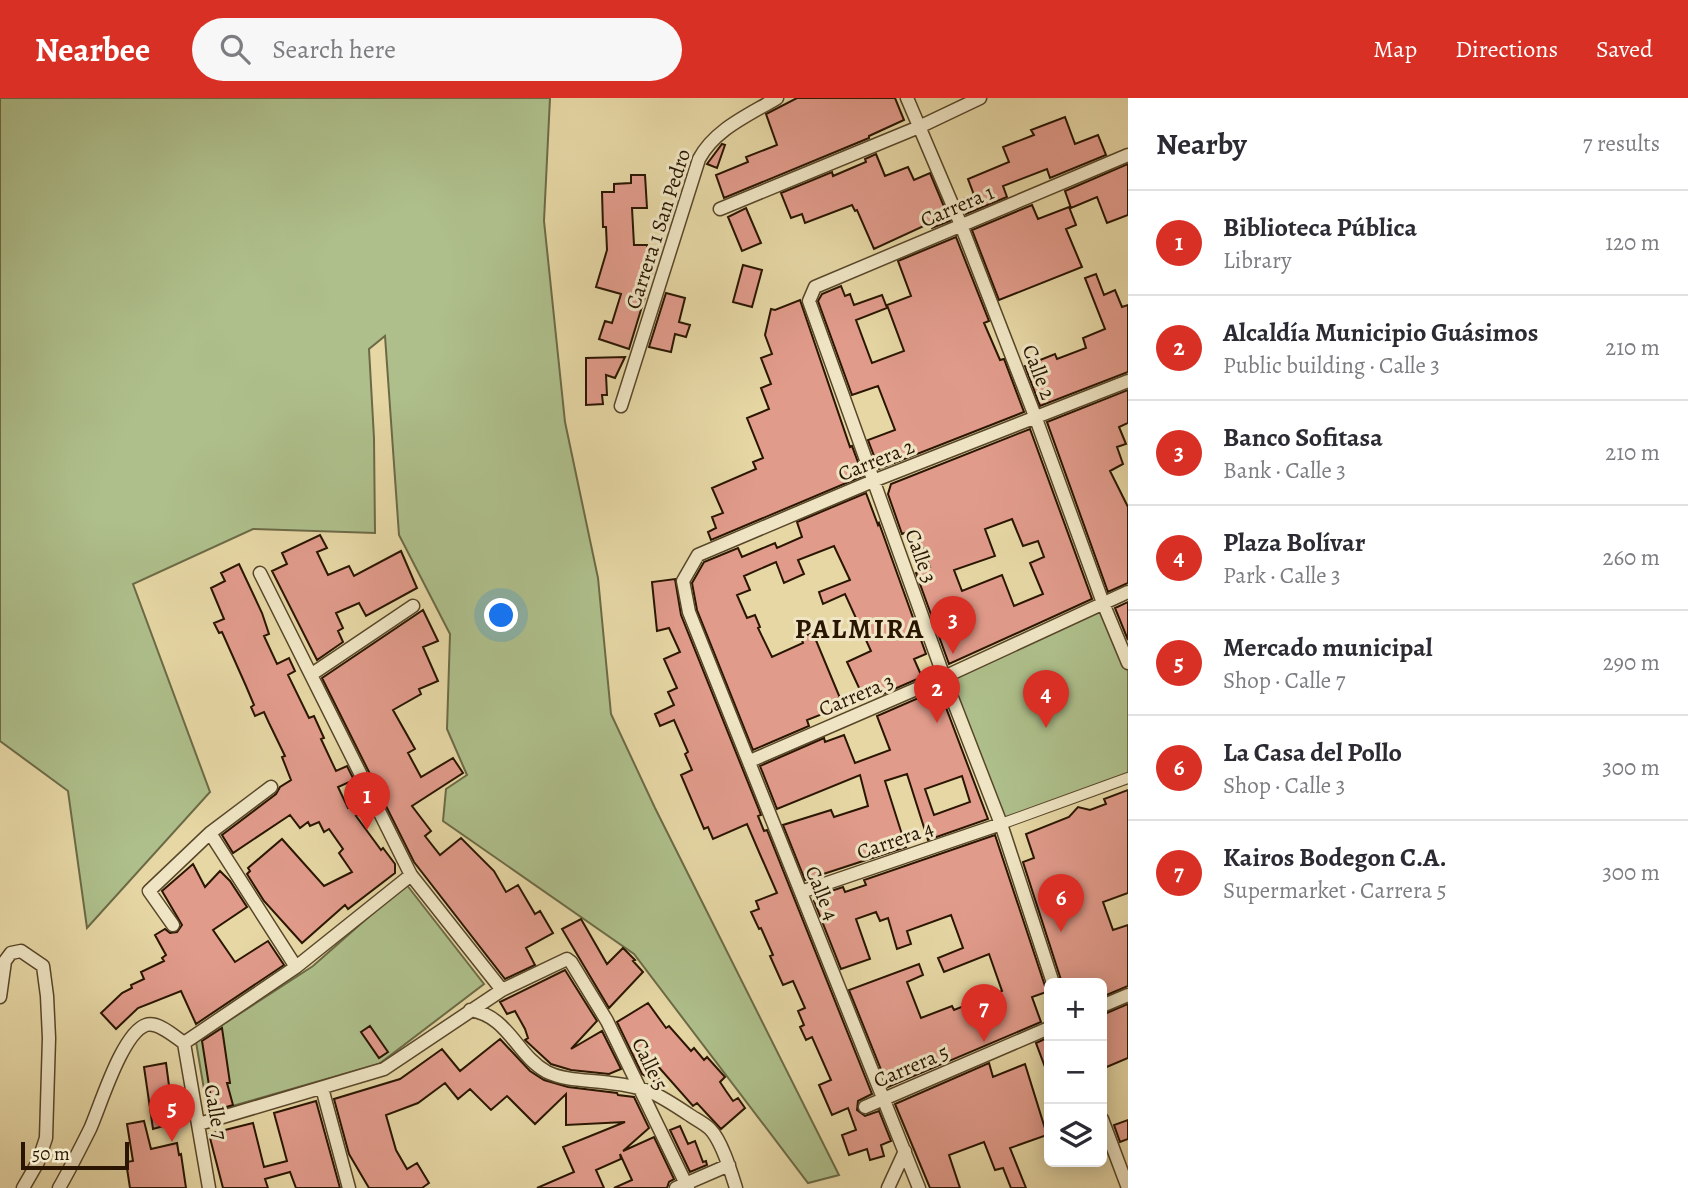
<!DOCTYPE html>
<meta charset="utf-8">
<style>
:root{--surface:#fff;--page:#f7f7f7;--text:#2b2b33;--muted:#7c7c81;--line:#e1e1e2;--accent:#d93025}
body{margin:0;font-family:Alegreya,serif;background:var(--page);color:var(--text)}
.controls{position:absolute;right:21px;bottom:21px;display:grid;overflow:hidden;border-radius:10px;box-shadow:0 4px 18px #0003}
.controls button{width:63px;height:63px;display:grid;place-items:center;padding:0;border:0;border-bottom:2px solid var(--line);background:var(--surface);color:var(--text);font:35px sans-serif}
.scale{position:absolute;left:21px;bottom:18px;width:108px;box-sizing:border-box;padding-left:7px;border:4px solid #291500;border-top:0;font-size:19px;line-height:24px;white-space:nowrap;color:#291500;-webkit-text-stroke:5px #efe5c4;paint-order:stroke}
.you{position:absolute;left:502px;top:518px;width:24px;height:24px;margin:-18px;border:5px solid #fff;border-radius:50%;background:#1a73e8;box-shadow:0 0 0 10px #1a73e833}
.badge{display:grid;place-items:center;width:46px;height:46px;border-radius:50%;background:var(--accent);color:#fff;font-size:23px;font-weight:700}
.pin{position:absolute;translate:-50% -58px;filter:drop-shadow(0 2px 4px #0008)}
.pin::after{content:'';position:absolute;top:37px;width:24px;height:21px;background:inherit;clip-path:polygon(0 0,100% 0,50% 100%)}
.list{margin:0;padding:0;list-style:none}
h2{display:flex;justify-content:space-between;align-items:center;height:91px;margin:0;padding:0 28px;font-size:30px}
h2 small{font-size:23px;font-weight:400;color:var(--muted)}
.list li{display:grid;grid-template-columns:46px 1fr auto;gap:21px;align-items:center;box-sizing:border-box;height:105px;padding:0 28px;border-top:2px solid var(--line)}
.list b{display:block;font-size:26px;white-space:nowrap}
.list p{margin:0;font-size:23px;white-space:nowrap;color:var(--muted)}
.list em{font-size:23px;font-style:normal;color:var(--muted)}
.icon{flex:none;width:38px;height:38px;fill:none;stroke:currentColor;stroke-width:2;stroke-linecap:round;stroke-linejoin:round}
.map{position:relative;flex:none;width:1128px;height:1090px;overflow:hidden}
header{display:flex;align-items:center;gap:42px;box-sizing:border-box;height:98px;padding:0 35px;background:var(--accent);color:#fff}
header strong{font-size:33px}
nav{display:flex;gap:38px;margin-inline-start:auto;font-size:24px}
.search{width:490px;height:63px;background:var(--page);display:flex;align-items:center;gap:18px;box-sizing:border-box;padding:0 24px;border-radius:38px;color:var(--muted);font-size:26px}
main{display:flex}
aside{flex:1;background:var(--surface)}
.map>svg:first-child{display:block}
.green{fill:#aebf8b;stroke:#6c6a46;stroke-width:2}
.building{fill:#e19b8b;stroke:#291500;stroke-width:2;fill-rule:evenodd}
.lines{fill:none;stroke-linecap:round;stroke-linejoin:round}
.pedestrian-casing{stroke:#584629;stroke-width:12}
.minor-casing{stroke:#584629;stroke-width:15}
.pedestrian{stroke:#efe5c4;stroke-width:10}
.minor{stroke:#efe5c4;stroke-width:12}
.labels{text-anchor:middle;stroke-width:6;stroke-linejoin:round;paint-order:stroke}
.street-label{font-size:21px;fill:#291500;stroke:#efe5c4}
.district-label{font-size:28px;font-weight:bold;letter-spacing:2px;fill:#291500;stroke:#efe5c4}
</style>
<header>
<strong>Nearbee</strong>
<div class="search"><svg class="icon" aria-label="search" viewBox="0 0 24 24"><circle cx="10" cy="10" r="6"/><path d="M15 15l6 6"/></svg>Search here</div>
<nav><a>Map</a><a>Directions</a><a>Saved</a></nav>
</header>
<main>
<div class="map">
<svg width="1128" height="1090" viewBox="0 0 1128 1090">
<rect width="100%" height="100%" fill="#e6d7a5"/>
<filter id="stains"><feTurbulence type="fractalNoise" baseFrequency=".00286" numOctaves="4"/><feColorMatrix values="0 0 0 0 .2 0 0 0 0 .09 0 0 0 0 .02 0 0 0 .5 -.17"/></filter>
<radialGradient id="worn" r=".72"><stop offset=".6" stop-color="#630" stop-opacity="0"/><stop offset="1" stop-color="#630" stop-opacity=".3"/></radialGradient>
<path class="green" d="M0 0H550L544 123 565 324 598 480 611 616 655 710 839 1077 808 1085 634 856 443 723 446 691 467 677 447 631 450 536 399 437 385 238 369 251 374 340 375 435 253 431 133 486 210 694 87 830 68 693 0 643Z
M1103 505 1128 565V680L1001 726 944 580Z
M406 786 484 886 379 966 208 1015 196 944 313 868Z"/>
<path class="building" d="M797 0H895L904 22 869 38V40L724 100 716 77 748 64 746 59 777 47 766 16Z
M1065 19 1075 46 1098 37 1106 57 1050 80 1047 71 1003 88 1007 99 966 116 960 102 974 97 968 81 1009 64 1003 49 1034 37 1031 32Z
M722 46 725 47 717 70 707 66Z
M876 56 885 78 908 69 914 82 930 75 950 123 932 130 930 125 874 151 857 112 855 113 852 107 805 125 802 116 791 120 781 95 832 74 833 78 866 64 865 61Z
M1128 66V117L1107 125 1097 99 1071 110 1065 93Z
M631 77H645L647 110H632L634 147H647L648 157 658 156 629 251 599 241 605 223 612 225 621 196 596 189 607 152 606 129H603L602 94H614V86L631 85Z
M1032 107 1038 121 1069 109 1076 127 1066 131 1082 169 999 202 972 132Z
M746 110 761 145 742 153 728 119Z
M956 139 989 223 984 225 1000 262 1004 261 1024 314 879 371 868 342 895 332 878 288 852 297 818 203 822 196 841 188 845 198 850 196 854 207 882 197 887 210 856 222 872 265 904 253 887 207 911 198 898 163Z
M743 167 762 172 752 209 733 204Z
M1096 176 1104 197 1115 192 1122 209 1128 207V274L1040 308 1025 268 1055 256 1057 261 1086 250 1083 240 1105 231 1085 180Z
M666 195 685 200 679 224 690 227 686 239 675 236 671 254 649 249Z
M800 202 850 349 852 348 863 378 711 442 708 434 716 430 712 419 723 415 712 390 756 371 753 364 763 360 747 320 769 311 761 290 771 286 761 260 772 256 765 237 771 211 775 212Z
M625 259 615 280 606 277 607 297H602L603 306 586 307V260Z
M1128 292V325L1119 329 1126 346 1117 349 1123 366 1110 373 1128 409V485L1108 494 1047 324Z
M1030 331 1092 501 949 566 916 475 930 469 915 431 902 436 888 396 891 386ZM1012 421 1023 448 1038 443 1044 459 1030 465 1043 496 1014 508 1002 477 962 493 954 472 995 458 985 431Z
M866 395 878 427 879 425 926 556 914 561 922 579 883 596 878 584 860 592 847 564 871 553 845 496 823 506 819 494 850 482 834 448 798 462 804 476 784 485 776 464 744 478 750 492 737 497 747 520 755 517 760 529 758 530 772 559 803 545 801 539 813 535 840 600 822 607 825 615 807 622 809 628 753 652 697 512 692 485 704 464 738 450 742 459 775 445 777 450 802 439 797 424Z
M320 437 327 450 317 454 328 477 349 468 354 478 401 453 417 490 366 518 359 505 336 515 343 530 338 533 343 544 317 562 272 473 287 466 282 455Z
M239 466 262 515 269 536 264 538 277 566 289 560 295 573 288 577 309 620 314 618 324 640 321 641 336 673 347 668 354 682 338 689 348 710 364 703 369 712 356 718 381 752 383 750 395 766V775L348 811 345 807 302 845 264 803 247 776 250 773 248 770 282 741 324 788 352 774 339 755 343 751 329 731 324 734 319 724 310 728 308 724 300 730 290 717 233 755 222 737 276 696 280 689 291 682 282 659 285 658 269 625 264 614 255 618 251 609 254 607 246 588 222 534 219 535 214 525 224 521 211 490 225 483 221 475Z
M675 481 681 517 761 717 758 718 764 733 767 732 872 996 858 1003 857 1012 865 1018 879 1013 891 1043 881 1047 884 1058 870 1062 867 1051 849 1057 842 1037 856 1032 848 1010 832 1017 819 987 831 982 812 939 806 942 800 929 804 927 798 913 805 910 793 883 783 887 770 858 773 857 761 830 759 831 751 814 759 811 756 803 777 795 759 754 747 726 713 741 708 729 704 731 681 677 692 672 685 656 688 654 674 622 660 628 655 616 674 607 668 594 677 590 664 561 680 554 669 530 657 533 652 484Z
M1128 504V542L1115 510Z
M423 512 438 543 423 549 438 583 419 591 421 596 393 612 415 651 408 655 421 679 453 660 463 675 412 708 431 733 425 738 440 757 461 740 494 773 506 794 518 787 535 816 540 813 553 835 526 850 535 867 505 881 414 764 322 580Z
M939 591 988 721 928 742 907 676 885 683 906 749 805 782 783 727 831 712 834 719 868 708 860 677 777 711 760 668 824 640 825 644 844 637 855 665 890 652 877 618ZM962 678 970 704 934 717 925 691Z
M1128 692V795L1103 804 1113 832 1128 827V888L1102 899V885H1062L1023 764 1034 760 1026 736 1069 719 1078 709 1090 712 1106 706 1104 701Z
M995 737 1045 888 1049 893 1032 899 1041 924 888 989 849 892 919 866 923 877 907 884 921 920 952 908 954 912 1002 893 989 856 944 874 938 860 963 850 951 817 907 833 911 846 897 851 888 820 880 823 876 814 856 821 870 861 841 871 814 803 819 797 843 789 845 794 866 787 864 782Z
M193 766 205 789 220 773 230 783 247 809 213 832 235 864 268 843 284 867 196 926 181 893 138 910 116 931 101 915 122 895 132 890 131 887 144 881 141 874 164 863 162 860 166 857 155 837 165 831 170 835 177 834 182 827 162 793Z
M581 821 607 866 623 850 635 862 633 863 643 874 609 910 562 831Z
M565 872 597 923 571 951 602 933 621 971 609 976 571 972 551 966 525 942 528 940 525 931 515 913 507 916 500 904Z
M648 905 666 930 669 928 691 953 694 950 704 962 707 959 725 979 720 984 726 993 733 1003 738 1000 745 1010 721 1031 697 1005 693 1008 648 957 662 988 642 976 617 924Z
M1128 906V960L1102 971V917Z
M370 928 388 954 379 960 361 934Z
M222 930 230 985H227L233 1007 213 1013 202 943Z
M1049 939V977H1048L1036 945Z
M500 941 530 973 544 982 568 989 617 995 618 997 634 999 649 1030 623 1053 654 1039 674 1081 669 1084 667 1090H614L632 1082 620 1056 621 1061 596 1072 604 1090H537L574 1074 563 1049 625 1024 566 1027V996L535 1026 507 998 491 1012 470 991 458 1001 445 985 418 1005 386 1017 396 1052 407 1071 417 1065 429 1085 422 1090H369L349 1056 334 1001 400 981 442 951 460 973Z
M166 965 174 1025 153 1031 144 969Z
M989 965 993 979 1025 966 1047 1037 1010 1050 1026 1090H1011L1003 1070 995 1072 984 1044 949 1057 960 1090H930L895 1006Z
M316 1003 340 1090H296L290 1074 265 1081 268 1090H223L209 1036 253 1025 264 1069 287 1063 274 1015Z
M1128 1022V1041L1120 1044 1114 1027Z
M144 1023 151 1051 177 1045 179 1057 181 1056 186 1090H130L126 1064 133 1063 127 1026Z
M680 1028 688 1046 695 1043 703 1064 706 1063 707 1067 690 1074 670 1032Z"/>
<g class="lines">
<g class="pedestrian-casing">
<path id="pedestrian" d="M1001 726 1128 680"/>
</g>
<g class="minor-casing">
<path id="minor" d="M907 0 961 127 1035 318 1103 505 1128 565
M720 111 919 29 980 0
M621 308 699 61C715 31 749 17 777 0
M260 475 411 777 502 892
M312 576 413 508
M750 663 944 579 1128 494
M210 735 296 869
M801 794 1001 726
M173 827 149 793 210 735 271 689
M1053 885 1001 726 944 579 809 203 815 189 1128 57
M0 899 5 863 11 855 21 853 43 868 47 898 49 940 46 1040 38 1064 23 1090
M1102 908 1128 897
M470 912C509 918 516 957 547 974 565 983 590 982 610 985 647 989 658 996 688 1016 695 1021 704 1025 710 1031 722 1043 731 1074 736 1090
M184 945 296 869 411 777
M184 945 209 1090
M322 990 349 1090
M865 1009 1049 930
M1102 1021 1128 1090
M199 1026 384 971 502 892 567 861 571 864 607 923 688 1090
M59 1090C70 1071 80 1051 90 1031 100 1009 122 935 146 927 158 923 175 939 184 945
M676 1090 729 1067
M888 1090 905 1053
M919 1090 689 514 683 483 698 457 873 383 1128 283"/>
</g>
<use href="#pedestrian" class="pedestrian"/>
<use href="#minor" class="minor"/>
</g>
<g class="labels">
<g class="street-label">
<text transform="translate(957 108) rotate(-23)" y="7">Carrera 1</text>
<text transform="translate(658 131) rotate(-72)" y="7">Carrera 1 San Pedro</text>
<text transform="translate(1039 274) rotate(69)" y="7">Calle 2</text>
<text transform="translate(876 362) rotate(-22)" y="7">Carrera 2</text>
<text transform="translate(921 458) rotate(70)" y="7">Calle 3</text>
<text transform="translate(856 597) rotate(-23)" y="7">Carrera 3</text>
<text transform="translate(895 742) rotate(-19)" y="7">Carrera 4</text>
<text transform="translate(822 795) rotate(68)" y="7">Calle 4</text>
<text transform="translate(650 966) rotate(64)" y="7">Calle 5</text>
<text transform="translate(911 968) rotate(-23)" y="7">Carrera 5</text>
<text transform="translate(216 1014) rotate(80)" y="7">Calle 7</text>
</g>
<g class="district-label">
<text x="860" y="540">PALMIRA</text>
</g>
</g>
<rect width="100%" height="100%" filter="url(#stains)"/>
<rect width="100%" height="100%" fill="url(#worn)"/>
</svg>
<div class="controls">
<button>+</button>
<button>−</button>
<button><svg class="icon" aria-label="layers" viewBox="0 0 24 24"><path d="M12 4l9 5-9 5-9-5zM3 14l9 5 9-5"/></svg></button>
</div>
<div class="scale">50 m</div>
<div class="you"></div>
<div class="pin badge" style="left:367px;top:732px">1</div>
<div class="pin badge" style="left:937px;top:625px">2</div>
<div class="pin badge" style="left:953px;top:556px">3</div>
<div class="pin badge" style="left:1046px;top:630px">4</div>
<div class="pin badge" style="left:172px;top:1044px">5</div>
<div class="pin badge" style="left:1061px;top:834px">6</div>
<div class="pin badge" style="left:984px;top:944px">7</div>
</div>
<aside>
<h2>Nearby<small>7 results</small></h2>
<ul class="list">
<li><span class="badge">1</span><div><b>Biblioteca Pública</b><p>Library</p></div><em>120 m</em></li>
<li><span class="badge">2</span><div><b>Alcaldía Municipio Guásimos</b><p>Public building · Calle 3</p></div><em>210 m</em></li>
<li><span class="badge">3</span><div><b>Banco Sofitasa</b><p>Bank · Calle 3</p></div><em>210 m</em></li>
<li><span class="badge">4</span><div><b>Plaza Bolívar</b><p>Park · Calle 3</p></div><em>260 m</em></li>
<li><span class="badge">5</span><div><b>Mercado municipal</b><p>Shop · Calle 7</p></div><em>290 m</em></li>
<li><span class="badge">6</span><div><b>La Casa del Pollo</b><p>Shop · Calle 3</p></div><em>300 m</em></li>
<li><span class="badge">7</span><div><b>Kairos Bodegon C.A.</b><p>Supermarket · Carrera 5</p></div><em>300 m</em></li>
</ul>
</aside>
</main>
